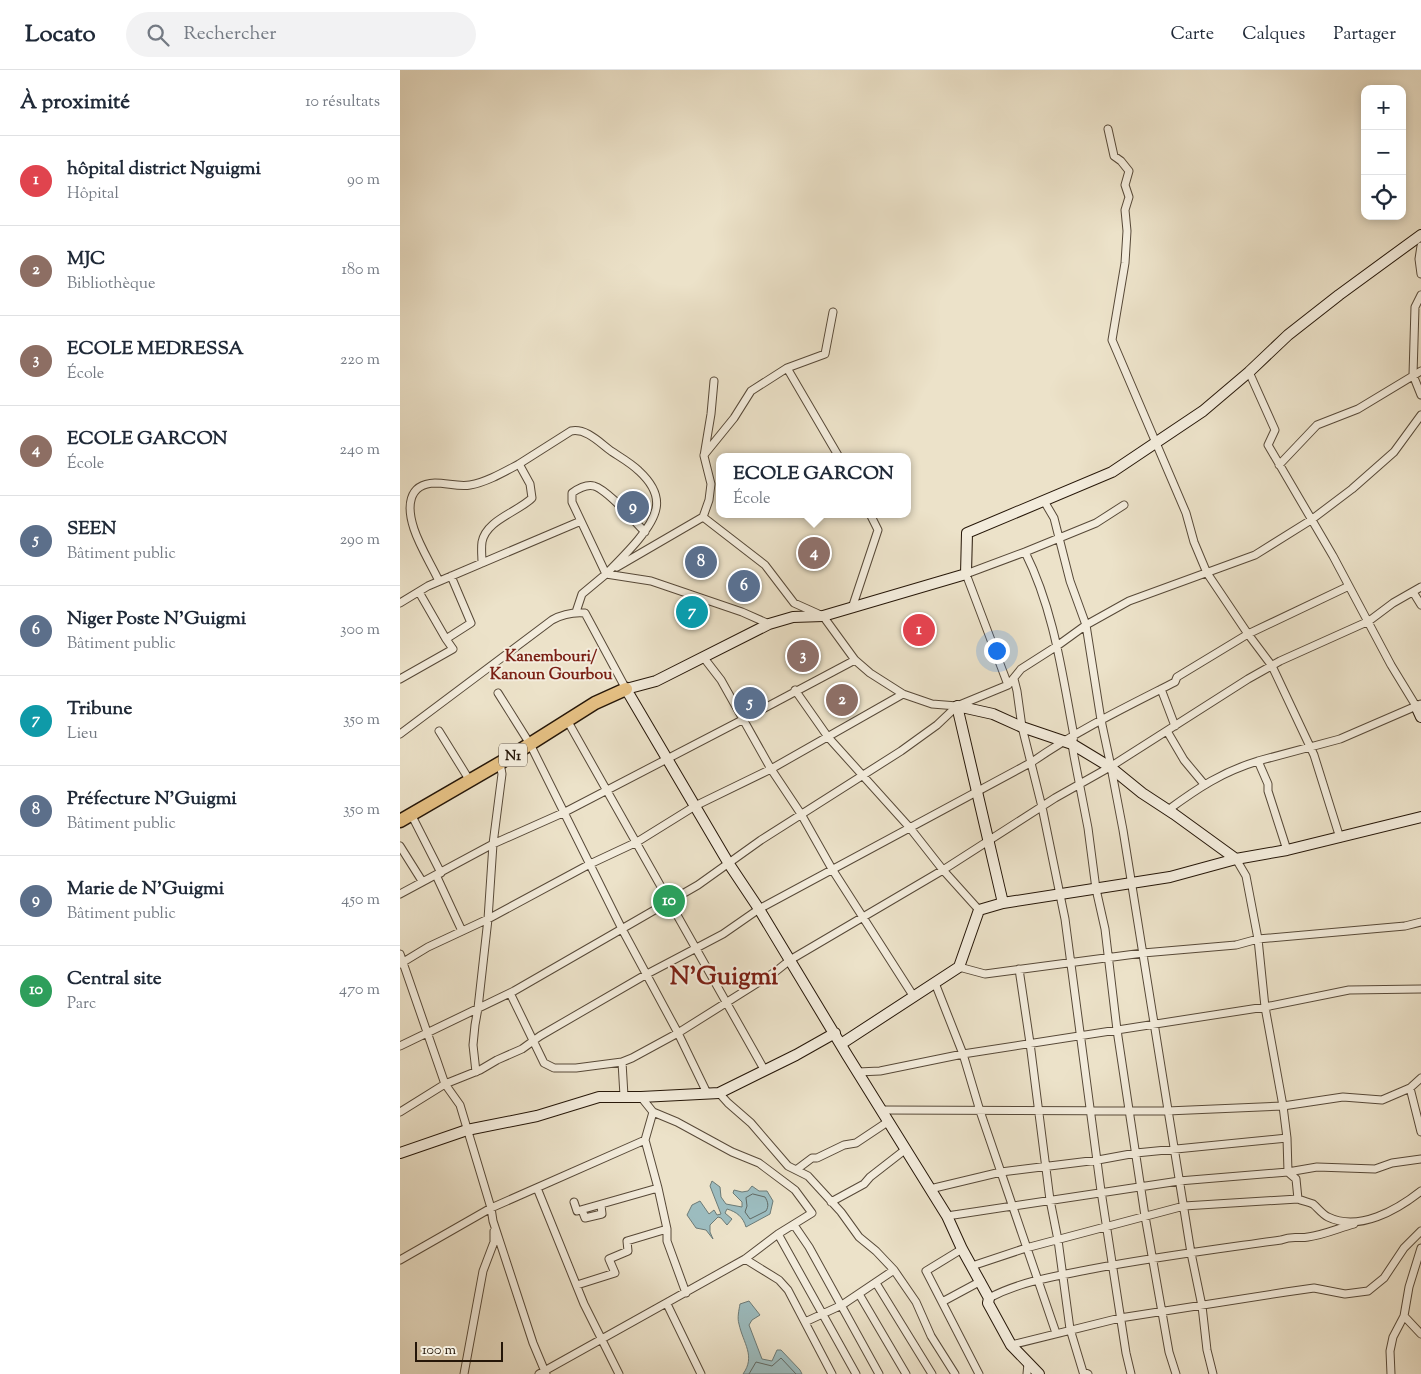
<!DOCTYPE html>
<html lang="fr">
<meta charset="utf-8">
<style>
:root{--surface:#fff;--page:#f2f2f3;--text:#1f2937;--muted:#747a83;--line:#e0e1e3;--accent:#8f2418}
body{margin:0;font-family:"Sorts Mill Goudy",serif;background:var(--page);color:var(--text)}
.controls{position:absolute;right:15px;top:15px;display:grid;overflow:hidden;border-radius:10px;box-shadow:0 2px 8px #0003}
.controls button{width:45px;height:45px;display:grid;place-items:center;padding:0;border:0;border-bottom:1px solid var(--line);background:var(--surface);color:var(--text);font:25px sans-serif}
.scale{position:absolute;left:15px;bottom:12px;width:88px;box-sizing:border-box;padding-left:5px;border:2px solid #251608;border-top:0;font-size:14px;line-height:18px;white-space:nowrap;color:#251608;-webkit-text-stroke:4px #f3ecdc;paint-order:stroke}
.you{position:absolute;left:596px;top:580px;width:18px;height:18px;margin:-12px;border:4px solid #fff;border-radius:50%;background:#1a73e8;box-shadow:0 0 0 8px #1a73e833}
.badge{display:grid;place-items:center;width:32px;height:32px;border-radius:50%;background:var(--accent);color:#fff;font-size:16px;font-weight:700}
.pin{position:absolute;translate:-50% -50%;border:2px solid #fff;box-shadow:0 1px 5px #0006}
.popup{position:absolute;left:316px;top:383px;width:195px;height:65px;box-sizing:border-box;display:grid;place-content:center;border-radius:10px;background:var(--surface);filter:drop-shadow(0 1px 4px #0005);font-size:16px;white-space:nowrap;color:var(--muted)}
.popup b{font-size:19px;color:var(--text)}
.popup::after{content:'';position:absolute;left:50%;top:100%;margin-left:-10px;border:10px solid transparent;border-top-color:var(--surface)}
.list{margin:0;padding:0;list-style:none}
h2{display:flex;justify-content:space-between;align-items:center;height:65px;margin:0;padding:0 20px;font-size:21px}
h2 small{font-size:16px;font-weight:400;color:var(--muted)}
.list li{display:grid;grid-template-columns:32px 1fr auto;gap:15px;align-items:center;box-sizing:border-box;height:90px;padding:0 20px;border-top:1px solid var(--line)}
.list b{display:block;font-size:19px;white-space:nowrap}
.list p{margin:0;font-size:16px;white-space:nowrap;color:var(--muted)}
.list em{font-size:16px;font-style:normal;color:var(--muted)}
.icon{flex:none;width:28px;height:28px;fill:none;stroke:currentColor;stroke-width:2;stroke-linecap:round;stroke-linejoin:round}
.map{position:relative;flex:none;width:1021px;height:1304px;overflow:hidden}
header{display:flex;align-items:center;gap:30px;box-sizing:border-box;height:70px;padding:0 25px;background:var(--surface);border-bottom:1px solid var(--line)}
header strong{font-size:24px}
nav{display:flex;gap:28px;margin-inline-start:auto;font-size:18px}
.search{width:350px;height:45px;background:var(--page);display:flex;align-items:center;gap:12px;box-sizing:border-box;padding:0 18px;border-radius:28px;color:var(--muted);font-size:19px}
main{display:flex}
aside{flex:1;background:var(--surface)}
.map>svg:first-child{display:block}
.water{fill:#9cbcbf;stroke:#6c7a76}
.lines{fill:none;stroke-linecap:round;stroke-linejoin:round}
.shore{stroke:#606964;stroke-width:1}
.street-casing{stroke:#574938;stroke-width:9}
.secondary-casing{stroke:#251608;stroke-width:12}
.highway-casing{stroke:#251608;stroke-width:15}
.street{stroke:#f3ecdc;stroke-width:7}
.secondary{stroke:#f3ecdc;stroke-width:10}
.highway{stroke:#e6c184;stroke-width:12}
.labels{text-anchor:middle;stroke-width:4;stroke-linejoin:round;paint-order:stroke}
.shield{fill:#f3ecdc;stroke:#635648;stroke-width:1}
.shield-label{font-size:14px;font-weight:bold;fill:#251608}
.neighbourhood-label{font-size:16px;font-weight:bold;fill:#7a1f14;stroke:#f3ecdc}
.town-label{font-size:25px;font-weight:bold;fill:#7a1f14;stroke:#f3ecdc}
</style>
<header>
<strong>Locato</strong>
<div class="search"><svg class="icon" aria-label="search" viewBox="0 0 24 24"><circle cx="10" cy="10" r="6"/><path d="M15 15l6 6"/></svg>Rechercher</div>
<nav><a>Carte</a><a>Calques</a><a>Partager</a></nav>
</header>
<main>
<aside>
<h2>À proximité<small>10 résultats</small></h2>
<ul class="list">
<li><span class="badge" style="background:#e0444e">1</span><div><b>hôpital district Nguigmi</b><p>Hôpital</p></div><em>90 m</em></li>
<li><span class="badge" style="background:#8d6e63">2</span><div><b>MJC</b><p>Bibliothèque</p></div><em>180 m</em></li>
<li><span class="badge" style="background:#8d6e63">3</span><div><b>ECOLE MEDRESSA</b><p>École</p></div><em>220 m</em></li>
<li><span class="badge" style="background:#8d6e63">4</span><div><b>ECOLE GARCON</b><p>École</p></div><em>240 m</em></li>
<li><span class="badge" style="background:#5c6f8a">5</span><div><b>SEEN</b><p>Bâtiment public</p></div><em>290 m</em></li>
<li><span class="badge" style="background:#5c6f8a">6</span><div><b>Niger Poste N'Guigmi</b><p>Bâtiment public</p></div><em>300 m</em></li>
<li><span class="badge" style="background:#0f9aa8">7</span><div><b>Tribune</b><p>Lieu</p></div><em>350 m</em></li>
<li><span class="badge" style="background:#5c6f8a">8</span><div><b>Préfecture N'Guigmi</b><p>Bâtiment public</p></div><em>350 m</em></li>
<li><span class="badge" style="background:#5c6f8a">9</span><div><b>Marie de N'Guigmi</b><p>Bâtiment public</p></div><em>450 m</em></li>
<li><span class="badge" style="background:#2e9e5b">10</span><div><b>Central site</b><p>Parc</p></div><em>470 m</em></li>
</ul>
</aside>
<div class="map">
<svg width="1021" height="1304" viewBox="0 0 1021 1304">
<rect width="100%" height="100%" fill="#ece2c9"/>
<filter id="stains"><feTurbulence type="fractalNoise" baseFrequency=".004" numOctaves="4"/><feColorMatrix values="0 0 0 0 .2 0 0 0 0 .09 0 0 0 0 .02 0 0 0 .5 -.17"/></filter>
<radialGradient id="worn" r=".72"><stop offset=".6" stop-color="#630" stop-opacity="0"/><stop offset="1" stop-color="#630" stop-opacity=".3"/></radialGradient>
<path class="water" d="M312 1111 320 1117 321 1127 326 1134 342 1137V1132L333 1123 334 1120 342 1122 348 1121 352 1116 359 1121H367L373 1131 370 1144 346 1157C343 1147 337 1142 327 1139L325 1143 332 1149 327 1155 321 1148 318 1147 310 1155V1162L313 1169 306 1160 296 1158 287 1145 292 1135 300 1131 309 1144 314 1140 317 1145 321 1144 310 1116Z
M349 1231 360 1245 352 1250 349 1255 362 1289 372 1291 377 1280H381L400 1300 402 1304H343C356 1286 343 1273 339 1254 337 1248 339 1240 340 1234Z"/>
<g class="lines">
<path class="shore" d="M353 1124 365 1127C368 1132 369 1136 366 1141L350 1149 345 1142 347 1136 346 1128Z
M349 1304 356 1292 372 1296 381 1288 396 1304"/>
<g class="street-casing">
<path id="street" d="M708 59 714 86 721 91 729 101 725 115 729 127 725 140 727 161 725 193 712 270 786 443 794 472 807 503 848 564 872 596 914 685 940 768
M1021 176 1019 189 1021 204
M1021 225 1015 237 1013 305 1021 325
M387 298 439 387
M849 302 875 360 868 375 933 486 991 595 1016 636
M304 385 334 348 351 321 387 298 425 284 433 242
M119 394 171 361C186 358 199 372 211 381 220 387 231 393 239 401 266 426 259 445 238 470 228 482 217 493 206 504
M879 395 917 355 958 339 1021 301
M644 431 654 448 670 511 686 555 701 650 710 692 723 760 791 1183 802 1236 807 1280 813 1304
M303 447 365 495 394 533 423 546 455 590 470 603 503 624 532 634 557 636
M625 482C654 540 662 603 674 666L672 674 674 686 688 758 696 819 705 859 717 960 745 1146 769 1282 776 1304
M217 497 303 447 309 430 311 414 304 386 311 344 314 311
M206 504 172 432V423C179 418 186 414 194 416 208 420 234 451 245 462
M39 511C31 494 20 477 14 459 7 438 7 414 35 413 47 413 59 417 70 415 87 412 104 402 119 394L130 414 132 428C118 442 86 450 82 472 81 479 82 486 82 493
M19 522 46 569
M1013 522 1021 535
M0 533 28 516 181 451
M452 538 478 460 470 444
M176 542 182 524 206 504 251 511 342 542 369 554
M304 588 321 610 371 699 401 744 432 799 514 927
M0 609 53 579 46 569 71 553 51 506
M614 609 617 621 622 657 642 737 665 849 701 1121 726 1283 731 1304
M608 615 566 504 625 482 696 453 724 435
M761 619 775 656
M395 620 428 667 510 758 543 800 579 840
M98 623 130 674 222 859 278 963 307 1023
M167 650 365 1001
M39 661 70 711
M767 661 784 690 804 714
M0 664 152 550C163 544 173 542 185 543L226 619
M768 740C798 718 822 702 858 691
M11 744 41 803
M0 776 22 811
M887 780 868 721V714L858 691 940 669 1021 634
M836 789 846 806 858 869 865 937 883 1036 887 1068 888 1102 896 1109 898 1129
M36 805 62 861
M0 824 93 774 165 742 342 650 455 590
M0 884 45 1014 60 1035 91 1138 93 1151 133 1273 146 1304
M0 894 28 877 88 849 190 794 237 772 295 736 371 699 503 624
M559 897 585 904 743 883 836 875 858 869 1005 856 1021 852
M619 899 630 973 650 1130 658 1170 670 1259 683 1302 688 1304
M535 913 563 984 580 1041 656 1263
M110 923 144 993 154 998H176L222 992 232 988 278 963 375 902 390 890 543 800 655 728 710 697 848 609 880 591 969 551 993 533 1021 517
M0 976 114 921 298 815 361 770 501 681 537 655 557 636 608 615 621 599 657 576 686 555 729 531 855 485 911 450 952 419 994 382 1021 345
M222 992 224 1026
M76 1002 73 975 75 955 78 938 88 849 93 774 102 704 100 693
M458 1002 480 1001 563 984 865 937 949 920 1021 919
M1010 1018 1021 1062
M319 1023 328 1033 351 1053 388 1096 408 1106 441 1142 459 1167 476 1181 494 1200 516 1232 531 1266 555 1304
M241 1027 253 1042 245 1070 258 1118 267 1159V1171L286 1223
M482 1040 767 1041 883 1036 943 1027 982 1030 1010 1018 1021 1008
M0 1042 45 1014 80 1000 97 990 122 979 140 966 247 904 323 864 359 839 632 692C678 660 726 637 775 612L777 607 848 564 949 516
M396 1100 412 1088H417L444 1075 456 1073 489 1051
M137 1118 184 1234 219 1304
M530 1119 601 1102 698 1090 736 1083 887 1068
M174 1132 177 1141 258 1118
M431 1132 464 1114 470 1107 506 1079
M182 1140 185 1148 202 1144 201 1135
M547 1146 779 1111 888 1102 917 1097 975 1099 992 1093 1021 1089
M394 1155 409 1177 479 1304
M378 1164 456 1304
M562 1179 526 1201 579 1304
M345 1189 379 1210 388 1220 432 1304
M0 1190 91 1138 245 1070
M572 1196 626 1178 784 1136 898 1129C903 1131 908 1132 913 1134 918 1138 922 1144 928 1147 959 1162 997 1140 1021 1121
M476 1213 532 1304
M177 1215 215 1203 209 1189 228 1181 227 1171 267 1159
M459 1224 506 1304
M589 1228C621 1211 657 1206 692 1199 755 1187 818 1179 881 1170 894 1165 897 1169 908 1167 924 1165 939 1158 954 1154
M542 1232 581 1211
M267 1234 301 1304
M1004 1246 1021 1264
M405 1252 442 1235 494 1200
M611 1275 720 1248 886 1222 914 1218 945 1224 968 1221 984 1208 1004 1178 1021 1161
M64 1304 83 1201 94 1172V1161
M139 1304 345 1189 378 1164 412 1143 395 1120 359 1093 332 1082 277 1052 253 1042
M627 1304 628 1293
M991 1304 990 1281 993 1267 1004 1246 1009 1217 1021 1178"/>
</g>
<g class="secondary-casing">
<path id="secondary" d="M1016 636 1021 647
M603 833 557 636 593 644 622 657 672 674 710 697 742 723 774 744 836 789
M441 974 559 897 579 840 603 833 770 807 836 789 887 780 1021 747
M0 1083 67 1060 137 1046 199 1027H241L319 1023 396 985 435 963
M639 1304 611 1275 588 1233 589 1228 562 1179 547 1146 447 985 359 839 329 794 226 619 256 611 369 554 393 547 423 546 566 504 567 463 712 402 803 341 849 302 888 265 939 225 1021 165"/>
</g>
<g class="highway-casing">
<path id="highway" d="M0 751 100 693 195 633 226 619"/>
</g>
<use href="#street" class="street"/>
<use href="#secondary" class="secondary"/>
<use href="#highway" class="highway"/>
</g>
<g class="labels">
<rect class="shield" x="99" y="673.5" width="28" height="23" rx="4"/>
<g class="shield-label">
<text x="113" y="690">N1</text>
</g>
<g class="neighbourhood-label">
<text x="151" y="591">Kanembouri/<tspan x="151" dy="18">Kanoun Gourbou</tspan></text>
</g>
<g class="town-label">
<text x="324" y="914">N’Guigmi</text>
</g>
</g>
<rect width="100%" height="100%" filter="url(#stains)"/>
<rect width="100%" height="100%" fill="url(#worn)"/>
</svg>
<div class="controls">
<button>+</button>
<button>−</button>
<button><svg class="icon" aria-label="locate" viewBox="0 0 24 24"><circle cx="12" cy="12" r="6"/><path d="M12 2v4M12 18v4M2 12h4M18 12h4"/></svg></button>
</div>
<div class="scale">100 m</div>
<div class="you"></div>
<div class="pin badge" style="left:519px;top:560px;background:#e0444e">1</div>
<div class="pin badge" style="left:442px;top:630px;background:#8d6e63">2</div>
<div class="pin badge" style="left:403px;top:586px;background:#8d6e63">3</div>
<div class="pin badge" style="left:414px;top:483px;background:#8d6e63">4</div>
<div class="popup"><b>ECOLE GARCON</b>École</div>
<div class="pin badge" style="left:350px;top:633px;background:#5c6f8a">5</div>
<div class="pin badge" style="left:344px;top:516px;background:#5c6f8a">6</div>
<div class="pin badge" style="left:292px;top:542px;background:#0f9aa8">7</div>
<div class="pin badge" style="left:301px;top:492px;background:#5c6f8a">8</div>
<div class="pin badge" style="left:233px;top:437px;background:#5c6f8a">9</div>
<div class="pin badge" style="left:269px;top:831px;background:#2e9e5b">10</div>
</div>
</main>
